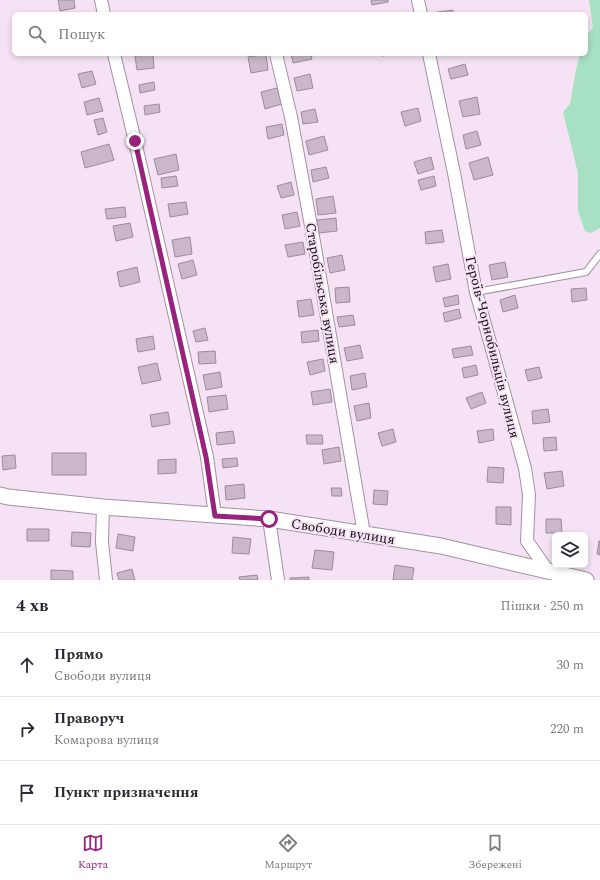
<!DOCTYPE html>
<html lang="uk">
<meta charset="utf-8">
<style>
:root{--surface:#fff;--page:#f7f7f7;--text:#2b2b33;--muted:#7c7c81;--line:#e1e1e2;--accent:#98227e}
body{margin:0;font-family:Spectral,serif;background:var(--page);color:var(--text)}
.controls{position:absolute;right:12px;bottom:12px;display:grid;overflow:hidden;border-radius:6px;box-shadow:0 2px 6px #0003}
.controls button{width:36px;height:36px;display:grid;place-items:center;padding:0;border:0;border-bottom:1px solid var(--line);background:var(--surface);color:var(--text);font:20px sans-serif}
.stop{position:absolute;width:12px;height:12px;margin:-9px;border:3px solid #98227e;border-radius:50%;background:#fff}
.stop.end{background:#98227e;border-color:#fff;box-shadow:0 1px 4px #0008}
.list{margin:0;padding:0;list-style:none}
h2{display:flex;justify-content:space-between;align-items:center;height:52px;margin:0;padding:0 16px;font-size:17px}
h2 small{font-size:13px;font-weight:400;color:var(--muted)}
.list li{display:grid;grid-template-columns:26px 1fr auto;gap:12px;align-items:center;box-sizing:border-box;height:64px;padding:0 16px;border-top:1px solid var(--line)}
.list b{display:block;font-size:15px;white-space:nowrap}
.list p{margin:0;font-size:13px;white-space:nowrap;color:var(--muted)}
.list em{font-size:13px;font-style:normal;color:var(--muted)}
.icon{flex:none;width:22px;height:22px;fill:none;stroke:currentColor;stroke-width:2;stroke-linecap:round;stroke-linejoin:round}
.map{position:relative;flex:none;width:600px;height:580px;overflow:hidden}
.search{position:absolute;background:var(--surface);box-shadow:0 2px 6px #0003;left:12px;right:12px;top:12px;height:44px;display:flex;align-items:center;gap:10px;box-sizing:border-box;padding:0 14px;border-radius:6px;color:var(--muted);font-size:15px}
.sheet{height:244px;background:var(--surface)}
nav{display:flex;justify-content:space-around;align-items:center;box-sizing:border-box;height:56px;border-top:1px solid var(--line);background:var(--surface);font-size:11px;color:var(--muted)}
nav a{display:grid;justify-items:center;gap:2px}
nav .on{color:var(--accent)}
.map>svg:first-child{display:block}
.green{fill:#a7e0c3}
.building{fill:#cab7c9;stroke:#9d8b9c}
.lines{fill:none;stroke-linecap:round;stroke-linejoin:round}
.service-casing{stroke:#a391a2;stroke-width:8}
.minor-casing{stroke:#a391a2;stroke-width:14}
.tertiary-casing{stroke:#a391a2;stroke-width:17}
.service{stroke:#fff;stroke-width:6}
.minor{stroke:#fff;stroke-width:12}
.tertiary{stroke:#fff;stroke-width:15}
.route{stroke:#98227e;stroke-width:5}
.labels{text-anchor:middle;stroke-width:4;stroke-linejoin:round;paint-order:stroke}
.street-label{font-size:14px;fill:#150f15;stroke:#f5e2f4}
</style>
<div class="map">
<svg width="600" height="580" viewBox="0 0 600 580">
<rect width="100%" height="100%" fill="#f5e2f4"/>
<path class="green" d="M589 0H600V228L591 233 585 231 578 211V173L563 112 570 104 576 70 580 54H586V36L593 28Z"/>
<path class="building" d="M58 0H74L75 8 60 11Z
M371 0H388V2L372 5Z
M453 10V14H438L437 12Z
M153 54 154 68 137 70 135 56Z
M266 54 268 70 251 73 248 57Z
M291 54H311L312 59 293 63Z
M382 54H395L382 56Z
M465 64 468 75 451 79 448 69Z
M92 71 96 84 82 88 78 74Z
M310 74 313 88 297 91 294 78Z
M154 82 155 90 140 93 139 85Z
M277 88 282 104 265 109 261 92Z
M477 97 480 114 463 117 459 101Z
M99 98 103 111 87 115 84 102Z
M159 104 160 112 145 115 144 106Z
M418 108 421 121 405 126 401 112Z
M315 109 318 122 303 124 301 112Z
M103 118 107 132 98 135 94 120Z
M282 124 284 135 268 139 266 127Z
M477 131 481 145 466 149 463 135Z
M324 136 328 150 309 155 306 141Z
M109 144 114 160 85 168 81 152Z
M176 154 179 170 158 175 154 159Z
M431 157 434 169 418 174 414 162Z
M488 157 493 175 474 180 469 163Z
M326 167 329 178 313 182 311 170Z
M176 176 178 186 162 188 161 178Z
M434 176 436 186 421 190 418 180Z
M291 182 294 195 281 198 277 186Z
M333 196 336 213 318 215 316 199Z
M186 202 188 214 170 217 168 204Z
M125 207 126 217 107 219 105 209Z
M297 212 300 226 285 229 282 215Z
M336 218 337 231 319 233 317 220Z
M130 223 133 237 116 241 113 226Z
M442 230 444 242 426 244 425 232Z
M190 237 192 254 175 257 172 240Z
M303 242 305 254 288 257 285 245Z
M342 255 345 270 330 273 327 258Z
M193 260 197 275 182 279 178 264Z
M505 262 508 277 492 280 489 265Z
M448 264 451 279 436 282 433 267Z
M137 267 140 282 120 287 117 272Z
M349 287 350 302 336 303 335 288Z
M586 288 587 300 572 302 571 289Z
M458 295 459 304 445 307 443 298Z
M515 295 518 308 503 312 500 300Z
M311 299 314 315 299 317 297 301Z
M459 309 461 318 445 322 443 313Z
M353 315 355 325 339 327 337 317Z
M205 328 208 340 196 342 193 331Z
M318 330 319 341 302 343 301 332Z
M153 336 155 349 138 352 136 339Z
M360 345 363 358 347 361 344 348Z
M471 346 473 355 454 358 452 349Z
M215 351 216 363 199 364 198 352Z
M323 359 325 371 310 375 307 362Z
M157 363 161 380 142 384 138 367Z
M476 365 478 375 464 378 462 368Z
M539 367 542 378 528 381 525 370Z
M220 372 222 387 206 390 203 375Z
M365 373 367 387 352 390 350 376Z
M330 389 332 402 313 405 311 392Z
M482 392 486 403 471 409 466 398Z
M226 395 228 409 209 412 207 397Z
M369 403 371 418 357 421 354 406Z
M548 409 550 422 533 424 532 411Z
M168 412 170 424 152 427 150 415Z
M393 429 396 442 382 446 378 433Z
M493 429 494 440 479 443 477 431Z
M233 431 235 443 217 445 216 433Z
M306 435H322L323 444H307Z
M556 437 557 450 544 451 543 438Z
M339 447 341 461 324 464 322 450Z
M52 453H86V475H52Z
M15 455 16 468 3 470 2 456Z
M237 458 238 466 223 468 222 459Z
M176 459V473L158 474V460Z
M488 467 504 468 503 483 487 482Z
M562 471 564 486 547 489 544 473Z
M244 484 245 498 226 500 225 486Z
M331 488H341L342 496H332Z
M374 490 388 491 387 505 373 504Z
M496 507H511V525L496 524Z
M546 519H561L562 533H546Z
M27 529H49V541H27Z
M72 532 91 533 90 547 71 546Z
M118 534 135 537 133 551 116 548Z
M233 537 251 539 249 554 232 553Z
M599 541H600V555L597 554Z
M315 550 334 552 332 570 312 568Z
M395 565 414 568 412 580H393Z
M132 569 135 580H119L117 573Z
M51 570 73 571V580H51Z
M257 575 258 580H240L239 577Z
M309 577V580H290V578Z"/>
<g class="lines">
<g class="service-casing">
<path id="service" d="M476 292 586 272 600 254"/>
</g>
<g class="minor-casing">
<path id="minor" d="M101 0 104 14
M418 0 421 14
M114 54 135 141 207 457 215 516
M276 54 291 117 314 242 364 534
M429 54 454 173 476 292 525 468 529 495 527 541 548 571 552 573
M103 507 102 542 106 580
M269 519 278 580"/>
</g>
<g class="tertiary-casing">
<path id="tertiary" d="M0 495 8 497 103 507 269 519 441 546 586 580"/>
</g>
<use href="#service" class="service"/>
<use href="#minor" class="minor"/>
<use href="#tertiary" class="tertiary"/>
</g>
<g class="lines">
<path class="route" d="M135 141 206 457 215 516 269 519"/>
</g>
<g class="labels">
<g class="street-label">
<text transform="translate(323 293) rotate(80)" y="5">Старобільська вулиця</text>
<text transform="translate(493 347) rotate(76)" y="5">Героїв-Чорнобильців вулиця</text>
<text transform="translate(343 531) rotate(9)" y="5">Свободи вулиця</text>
</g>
</g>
</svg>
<div class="controls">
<button><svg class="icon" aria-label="layers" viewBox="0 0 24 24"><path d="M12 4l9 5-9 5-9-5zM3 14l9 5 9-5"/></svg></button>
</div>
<div class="stop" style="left:269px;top:519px"></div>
<div class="stop end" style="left:135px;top:141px"></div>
<div class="search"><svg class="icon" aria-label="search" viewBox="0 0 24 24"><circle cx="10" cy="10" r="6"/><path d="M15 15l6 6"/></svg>Пошук</div>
</div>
<section class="sheet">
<h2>4 хв<small>Пішки · 250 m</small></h2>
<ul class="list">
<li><svg class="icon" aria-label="ahead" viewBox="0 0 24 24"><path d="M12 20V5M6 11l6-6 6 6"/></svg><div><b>Прямо</b><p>Свободи вулиця</p></div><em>30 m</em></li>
<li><svg class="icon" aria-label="right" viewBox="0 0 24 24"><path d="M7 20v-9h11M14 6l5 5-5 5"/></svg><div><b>Праворуч</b><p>Комарова вулиця</p></div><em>220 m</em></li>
<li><svg class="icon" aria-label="arrive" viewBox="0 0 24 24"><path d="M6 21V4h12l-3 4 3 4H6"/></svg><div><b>Пункт призначення</b></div></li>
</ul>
</section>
<nav>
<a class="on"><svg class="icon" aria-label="map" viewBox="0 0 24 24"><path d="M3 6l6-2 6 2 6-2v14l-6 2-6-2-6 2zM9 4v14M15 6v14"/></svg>Карта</a>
<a><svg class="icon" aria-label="directions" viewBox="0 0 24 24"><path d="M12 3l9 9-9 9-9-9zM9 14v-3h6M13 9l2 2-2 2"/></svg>Маршрут</a>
<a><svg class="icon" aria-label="saved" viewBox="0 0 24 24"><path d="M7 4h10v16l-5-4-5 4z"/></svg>Збережені</a>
</nav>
